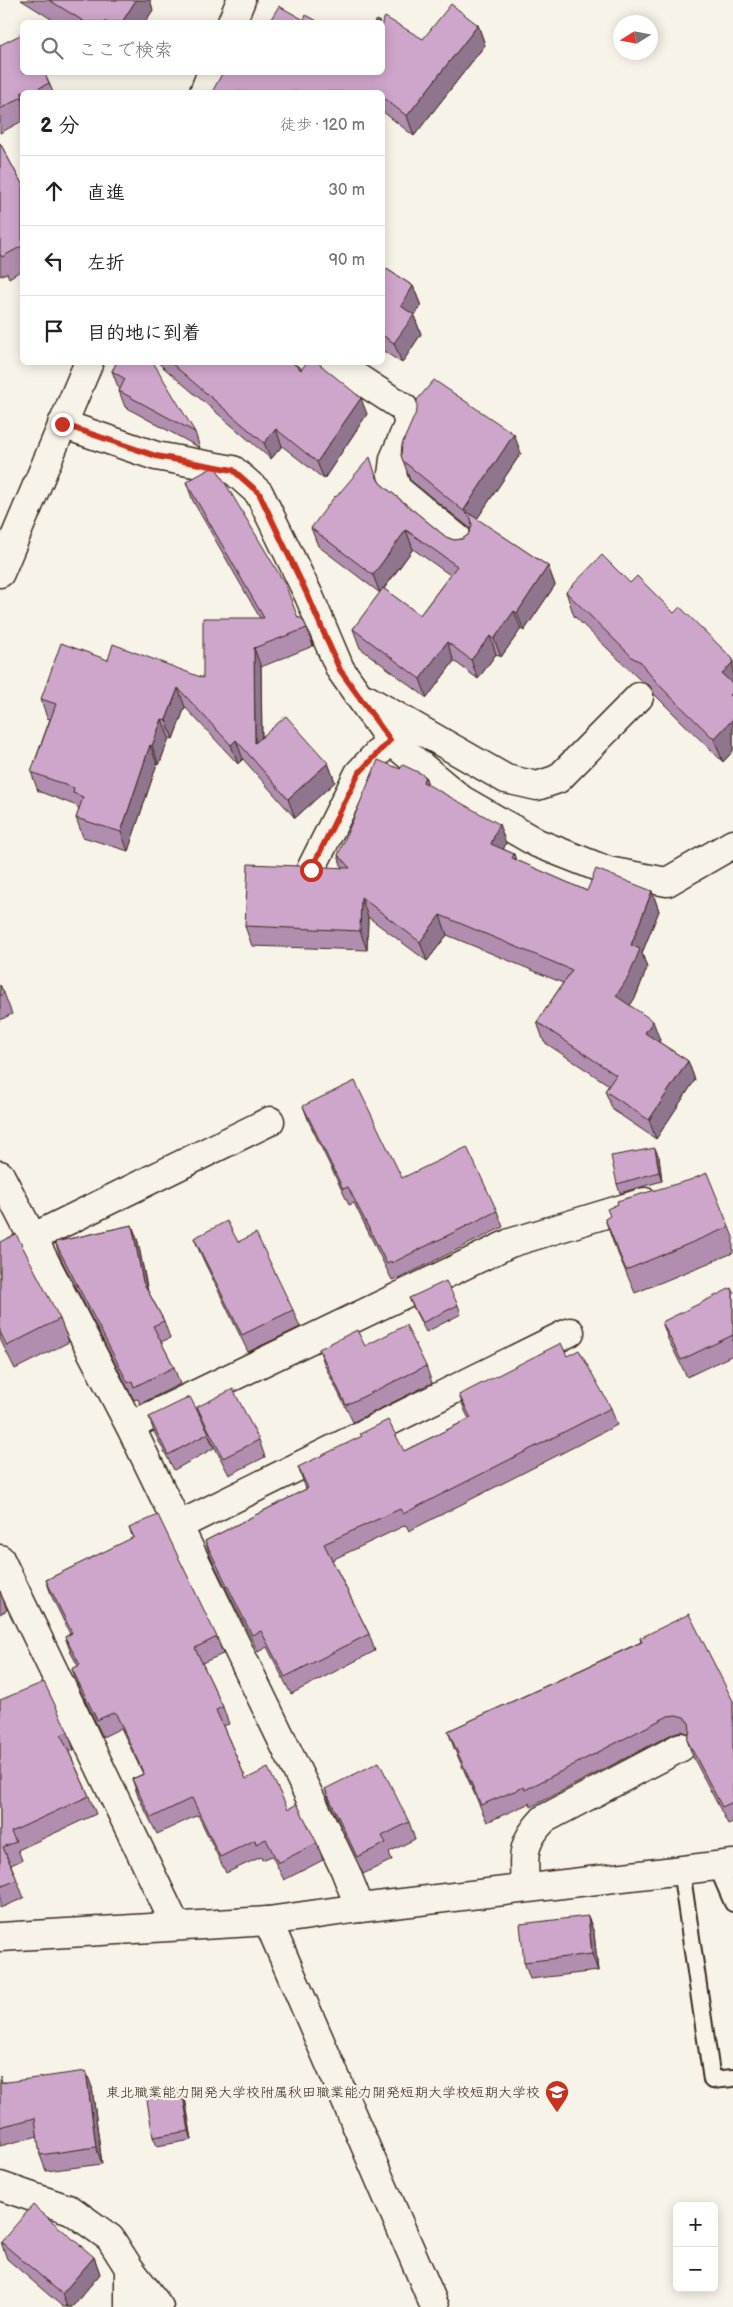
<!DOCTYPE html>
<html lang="ja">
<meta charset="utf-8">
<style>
:root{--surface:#fff;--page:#f6f6f6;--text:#222;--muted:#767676;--line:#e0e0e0}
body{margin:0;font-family:"Balsamiq Sans","Klee One",sans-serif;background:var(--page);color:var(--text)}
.controls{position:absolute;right:15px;bottom:15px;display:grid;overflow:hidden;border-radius:8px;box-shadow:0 2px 12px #0003}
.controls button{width:45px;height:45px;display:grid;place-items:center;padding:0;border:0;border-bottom:1px solid var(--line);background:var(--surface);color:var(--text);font:25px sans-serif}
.compass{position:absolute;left:613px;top:15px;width:45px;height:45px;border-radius:50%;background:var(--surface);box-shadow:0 2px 12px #0003;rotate:259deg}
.stop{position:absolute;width:15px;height:15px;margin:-11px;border:4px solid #c8321e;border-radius:50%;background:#fff}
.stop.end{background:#c8321e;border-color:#fff;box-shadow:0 1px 5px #0008}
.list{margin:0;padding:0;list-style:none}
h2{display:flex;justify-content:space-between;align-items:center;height:65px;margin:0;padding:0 20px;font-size:21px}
h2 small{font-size:16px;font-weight:400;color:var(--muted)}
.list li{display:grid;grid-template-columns:32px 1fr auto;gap:15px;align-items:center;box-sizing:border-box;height:70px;padding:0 20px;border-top:1px solid var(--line)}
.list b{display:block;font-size:19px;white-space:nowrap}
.list em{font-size:16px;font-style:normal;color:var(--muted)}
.icon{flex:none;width:28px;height:28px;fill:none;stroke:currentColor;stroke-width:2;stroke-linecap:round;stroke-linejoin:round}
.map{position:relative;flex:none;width:733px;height:2307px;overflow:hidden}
.search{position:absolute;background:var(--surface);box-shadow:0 2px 12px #0003;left:20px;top:20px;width:365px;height:55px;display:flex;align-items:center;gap:12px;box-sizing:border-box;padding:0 18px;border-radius:8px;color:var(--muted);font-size:19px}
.panel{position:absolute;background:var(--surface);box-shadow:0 2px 12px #0003;left:20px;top:90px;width:365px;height:275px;border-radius:8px}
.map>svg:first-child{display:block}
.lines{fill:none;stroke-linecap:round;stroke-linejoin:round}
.service-casing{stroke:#3b2a1e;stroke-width:20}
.minor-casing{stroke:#3b2a1e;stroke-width:31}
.tertiary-casing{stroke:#3b2a1e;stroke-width:31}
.service{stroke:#f7f3e8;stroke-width:16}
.minor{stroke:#f7f3e8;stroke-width:28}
.tertiary{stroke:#f7f3e8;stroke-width:28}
.wall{fill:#b18eaf;stroke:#3b2a1e;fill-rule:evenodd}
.shaded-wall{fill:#90748e;stroke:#3b2a1e}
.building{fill:#cea5cb;stroke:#3b2a1e}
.route{stroke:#c8321e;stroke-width:6}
.labels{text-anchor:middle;stroke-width:4.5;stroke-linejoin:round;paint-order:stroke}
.poi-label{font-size:14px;fill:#3b2a1e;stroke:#f7f3e8;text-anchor:end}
</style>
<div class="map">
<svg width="733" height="2307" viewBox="0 0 733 2307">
<rect width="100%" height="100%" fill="#f7f3e8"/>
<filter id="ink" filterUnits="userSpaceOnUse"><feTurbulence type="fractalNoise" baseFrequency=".02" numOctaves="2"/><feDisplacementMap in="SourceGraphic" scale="10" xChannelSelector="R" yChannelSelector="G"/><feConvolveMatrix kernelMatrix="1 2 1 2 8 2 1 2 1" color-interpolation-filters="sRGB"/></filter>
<g filter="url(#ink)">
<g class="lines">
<g class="service-casing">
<path id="service" d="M717 1866 733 1903
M681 1870 712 2080 733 2078"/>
</g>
<g class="minor-casing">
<path id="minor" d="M232 22 241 0
M204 92 212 72
M333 362 404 408 409 423 394 459 392 475 397 489 463 543
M62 424 156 456 233 470 259 493 309 596 340 669 390 740 462 800 537 843 608 871 667 882 733 844
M0 573 89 362
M366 699 506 779 537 786 558 779 639 697
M311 869 359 773 390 740
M0 1175 130 1426 345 1870 360 1908
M32 1238 270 1121
M130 1426 510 1243 645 1202
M178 1526 570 1332
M0 1559 176 1926
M525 1888C524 1856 520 1844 544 1819L681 1747
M268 1921 435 2307
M0 2186 71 2210 110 2238 129 2268 159 2307
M129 2268V2307"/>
</g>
<g class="tertiary-casing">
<path id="tertiary" d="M0 1937 268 1921 360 1908 733 1864"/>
</g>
<use href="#service" class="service"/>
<use href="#minor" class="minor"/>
<use href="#tertiary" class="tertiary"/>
</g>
<path class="wall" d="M21 0H150L153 10 145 22H56Z
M478 25 485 45 414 136 382 111V92H212Z
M0 45 49 83 53 92H22V121L0 133Z
M0 143 22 184V270L9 278 7 273 0 276Z
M382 266 413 286 421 306 414 316 421 334 402 363 382 350Z
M117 362 195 432 200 448 125 407 119 391 120 389 118 387 112 371Z
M157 362H292L367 414 324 479 282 446 271 459Z
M521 453 477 519 548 566 555 585 524 631 521 629 501 657 496 654 478 679 454 661 427 698 360 648 353 629 380 593 318 546 311 528 378 479 380 483 446 537 454 540 462 539 468 535 471 529 410 480 401 455ZM413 549 450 575 420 615 384 589Z
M186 482 307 628 313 646 261 667 262 737 328 763 335 782 295 818 243 759 238 764 185 707 173 739 169 738 159 765 157 764 128 851 83 837 76 818 79 810 77 806 38 791 31 772 50 719 47 718 41 699 108 660 203 678 260 618 193 501Z
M630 583 674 613 733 659V751L723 762 672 712 654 694 650 686 642 682 574 616 566 592Z
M400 769 425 776 428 785 506 843 503 849 514 854 516 860 587 891H652L659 911 642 953 647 968 636 996 630 1005 660 1040 659 1042 688 1061 695 1080 656 1139 613 1110 605 1091 609 1085 544 1042 537 1022 563 983 447 935 427 961 368 917 367 950 252 946 245 926 342 868 338 855Z
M0 985 4 993 12 1014 0 1020Z
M303 1106 402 1178 497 1211 503 1227 398 1279 397 1278 392 1280 354 1203 349 1205 309 1122Z
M659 1157 662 1181 620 1193 617 1184Z
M605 1219 729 1227 733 1237V1253L635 1293 613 1242Z
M132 1225 138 1242 148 1291 164 1321 170 1338 161 1342 174 1367 180 1384 140 1404 138 1399 134 1400 61 1259 55 1242Z
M194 1238 238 1242 293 1310 300 1327 248 1352 201 1255Z
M0 1242 60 1319 69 1342 15 1369 0 1339Z
M733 1292V1355L687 1377 668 1339 662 1322Z
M409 1298 458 1305 461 1314 426 1332 413 1307Z
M365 1346 426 1366 432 1383 353 1422 325 1366 319 1349Z
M567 1356 611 1408 617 1425 409 1531 406 1525 332 1560 369 1634 375 1651 291 1694 267 1647 258 1652 211 1558 205 1541 306 1489 298 1467 404 1451 469 1419 465 1411 459 1395Z
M197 1407 259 1440 265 1457 229 1475 209 1436 214 1448 174 1470 154 1432 149 1417 203 1424Z
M129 1528 217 1637 223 1654 202 1663 223 1707 229 1724 223 1726 246 1779 288 1809 317 1843 323 1860 284 1880 272 1856 262 1860 261 1857 226 1873 198 1815 157 1834 138 1796 132 1779 143 1774 121 1728 103 1737 78 1686 72 1669 78 1666 71 1653 65 1637 70 1634 52 1597 46 1580 133 1538Z
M0 1591 7 1610 0 1614Z
M640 1638 733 1701V1822L728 1824 693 1757 687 1740 689 1734 682 1731 674 1733 531 1807 530 1803 487 1822 454 1748 448 1731 641 1642Z
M0 1700 68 1732 74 1750 69 1752 89 1796 96 1814 18 1850 22 1860 11 1865 24 1898 0 1908Z
M325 1789 409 1822 415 1839 389 1852 392 1860 363 1874 331 1806Z
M588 1916 594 1933 598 1971 530 1979 524 1962Z
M0 2076 2 2082 92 2087 102 2164 46 2171 40 2155 38 2136 0 2146Z
M182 2089 185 2098 192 2140 157 2146 153 2137Z
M1 2242 94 2257 100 2274 72 2307H63L7 2259Z"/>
<path class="shaded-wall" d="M136 0H150L153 10 145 22H122Z
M478 25 485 45 414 136 407 116Z
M413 286 421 306 414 316 421 334 402 363 394 343 401 306Z
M361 398 367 414 324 479 317 462Z
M276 429 282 446 271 459 264 443Z
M514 434 521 453 473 525 471 518 464 510Z
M406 530 413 549 380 593 373 575Z
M548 566 555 585 524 631 517 613Z
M514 611 521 629 501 657 494 639Z
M490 636 496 654 478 679 471 660Z
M447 642 454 661 427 698 420 679Z
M254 648 261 667 262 762 255 743Z
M733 662V704L722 674Z
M178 688 185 707 173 739 166 720Z
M162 719 169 738 159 765 152 746Z
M733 719V751L723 762 714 739Z
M236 740 243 759 238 764 231 745Z
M150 745 157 764 128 851 121 832Z
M328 763 335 782 295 818 288 799Z
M425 776 432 796 423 782Z
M499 824 506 843 498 863 491 844Z
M652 891 659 911 642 953 647 968 636 996 624 1016 616 996 631 945Z
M361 897 368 917 367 950 360 931Z
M440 915 447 935 427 961 420 942Z
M653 1021 660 1040 652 1052 645 1033Z
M688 1061 695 1080 656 1139 649 1120Z
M655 1148 659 1157 662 1181 659 1172Z
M132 1225 138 1242 149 1299 143 1282Z
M588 1916 594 1933 598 1971 592 1954Z
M86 2071 92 2087 102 2164 96 2147Z
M182 2089 185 2098 192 2140 189 2131Z
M94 2257 100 2274 72 2307H67L62 2294Z"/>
<path class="building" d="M49 0H136L122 22H85Z
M451 4 478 25 407 116 382 97V92H377L374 91 373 92H212L223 72H382V22L385 17 423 39Z
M279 6 304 20 306 15 319 22H269Z
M376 20 380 22H374Z
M22 34V72H44L49 83 32 92H22V97L0 109V45Z
M0 143 22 184V246L2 257 0 254Z
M382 266 413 286 401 306 414 315 394 343 382 335Z
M117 362H153L195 432 119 391 125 379 112 371Z
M170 362H292L301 370 307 362H317L361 398 317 462 276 429 264 443Z
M434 380 514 434 464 510 548 566 517 613 514 611 494 639 490 636 471 660 447 642 420 679 353 629 383 588 420 615 457 566 406 530 373 575 311 528 335 496 336 497 370 457 376 476 380 483 446 537 454 540 462 539 468 535 472 526 471 518 466 513 403 461 401 455 402 444 417 410V400Z
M215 466 285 584 298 618H302L307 628 254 648 255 743 286 716 328 763 288 799 236 740 231 745 178 688 166 720 162 719 152 746 150 745 121 832 76 818 83 797 73 793 74 788 31 772 56 704 41 699 61 643 108 660 113 644 203 678V618H264L186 482Z
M602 555 630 583 637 576 674 613 680 607 733 659V662L722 674 733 684V692L730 695 733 698V719L714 739 663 689 646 670 641 662 633 658 566 592Z
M378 760 400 769 403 765 422 774 425 776 423 782 499 824 491 844 514 854 512 858 587 891 596 869 652 891 631 945 640 949 629 976 616 996 653 1021 645 1033 688 1061 649 1120 605 1091 616 1075 537 1022 572 970 440 915 420 942 361 897 360 931 245 926 248 864 350 868 338 855Z
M0 985 4 993 0 996Z
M355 1081 402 1178 467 1147 497 1211 392 1263 391 1261 387 1264 348 1187 343 1189 303 1106Z
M655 1148 659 1172 617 1184 611 1156Z
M707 1173 729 1227 626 1270 605 1219 610 1216 607 1209 618 1204 617 1201 690 1180Z
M227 1221 238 1242 256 1233 293 1310 242 1335 194 1238Z
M132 1225 143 1282 164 1321 153 1326 174 1367 134 1387 132 1381 128 1383 55 1242Z
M16 1234 60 1319 7 1346 0 1332V1242Z
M446 1281 458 1305 422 1323 409 1298Z
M731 1288 733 1292V1335L681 1360 662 1322Z
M406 1325 426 1366 346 1405 319 1349 357 1330 365 1346Z
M561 1343 567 1356 579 1350 611 1408 403 1514 400 1509 324 1544 369 1634 285 1677 261 1631 252 1635 205 1541 308 1488 298 1467 362 1436 360 1434 388 1420 404 1451 471 1418 459 1395Z
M233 1389 259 1440 223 1458 197 1407Z
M190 1397 209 1433 168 1455 149 1417Z
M158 1515 217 1637 195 1648 223 1707 216 1710 246 1779 268 1768 288 1809 297 1804 317 1843 278 1863 266 1839 256 1844 255 1840 220 1857 192 1798 151 1818 132 1779 144 1774 115 1712 97 1720 72 1669 80 1665 65 1637 72 1633 46 1580 134 1537 129 1528Z
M689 1614 733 1701V1802L722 1807 687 1740 690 1731 689 1723 684 1717 676 1715 668 1716 525 1790 524 1787 481 1805 448 1731 642 1642 640 1638Z
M44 1682 68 1732 61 1735 89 1796 11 1832 16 1842 3 1847 17 1880 0 1887V1700Z
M379 1762 409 1822 382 1836 386 1843 357 1857 325 1789Z
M588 1916 592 1954 524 1962 520 1924Z
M86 2071 96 2147 40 2155 35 2118 0 2127V2083Z
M182 2089 189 2131 153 2137 146 2094Z
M33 2205 94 2257 62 2294 1 2242Z"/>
</g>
<g class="lines" filter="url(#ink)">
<path class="route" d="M62 424 156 456 233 470 259 493 308 596 340 670 390 740 359 773 311 870"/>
</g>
<defs>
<g id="university-pin" transform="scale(1.25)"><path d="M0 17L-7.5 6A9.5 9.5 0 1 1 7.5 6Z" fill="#c8321e" stroke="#f7f3e8"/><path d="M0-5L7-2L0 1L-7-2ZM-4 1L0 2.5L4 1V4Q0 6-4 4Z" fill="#fff"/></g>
</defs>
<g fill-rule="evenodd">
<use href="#university-pin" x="557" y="2092"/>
</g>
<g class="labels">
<g class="poi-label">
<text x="540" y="2097">東北職業能力開発大学校附属秋田職業能力開発短期大学校短期大学校</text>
</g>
</g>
</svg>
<div class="controls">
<button>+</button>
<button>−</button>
</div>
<svg class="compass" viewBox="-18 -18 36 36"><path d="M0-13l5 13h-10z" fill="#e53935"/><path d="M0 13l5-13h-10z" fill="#767676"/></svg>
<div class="stop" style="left:311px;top:870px"></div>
<div class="stop end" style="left:62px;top:424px"></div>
<div class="search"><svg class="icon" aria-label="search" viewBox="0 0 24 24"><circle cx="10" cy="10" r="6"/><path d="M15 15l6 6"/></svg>ここで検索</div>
<section class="panel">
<h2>2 分<small>徒歩 · 120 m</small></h2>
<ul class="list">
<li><svg class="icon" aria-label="ahead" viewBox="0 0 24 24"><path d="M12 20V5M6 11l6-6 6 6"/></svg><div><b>直進</b></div><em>30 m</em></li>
<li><svg class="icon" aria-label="left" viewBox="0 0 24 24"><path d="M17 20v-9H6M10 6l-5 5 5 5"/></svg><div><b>左折</b></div><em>90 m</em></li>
<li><svg class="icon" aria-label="arrive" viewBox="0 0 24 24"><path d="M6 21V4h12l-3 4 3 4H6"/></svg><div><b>目的地に到着</b></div></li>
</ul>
</section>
</div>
